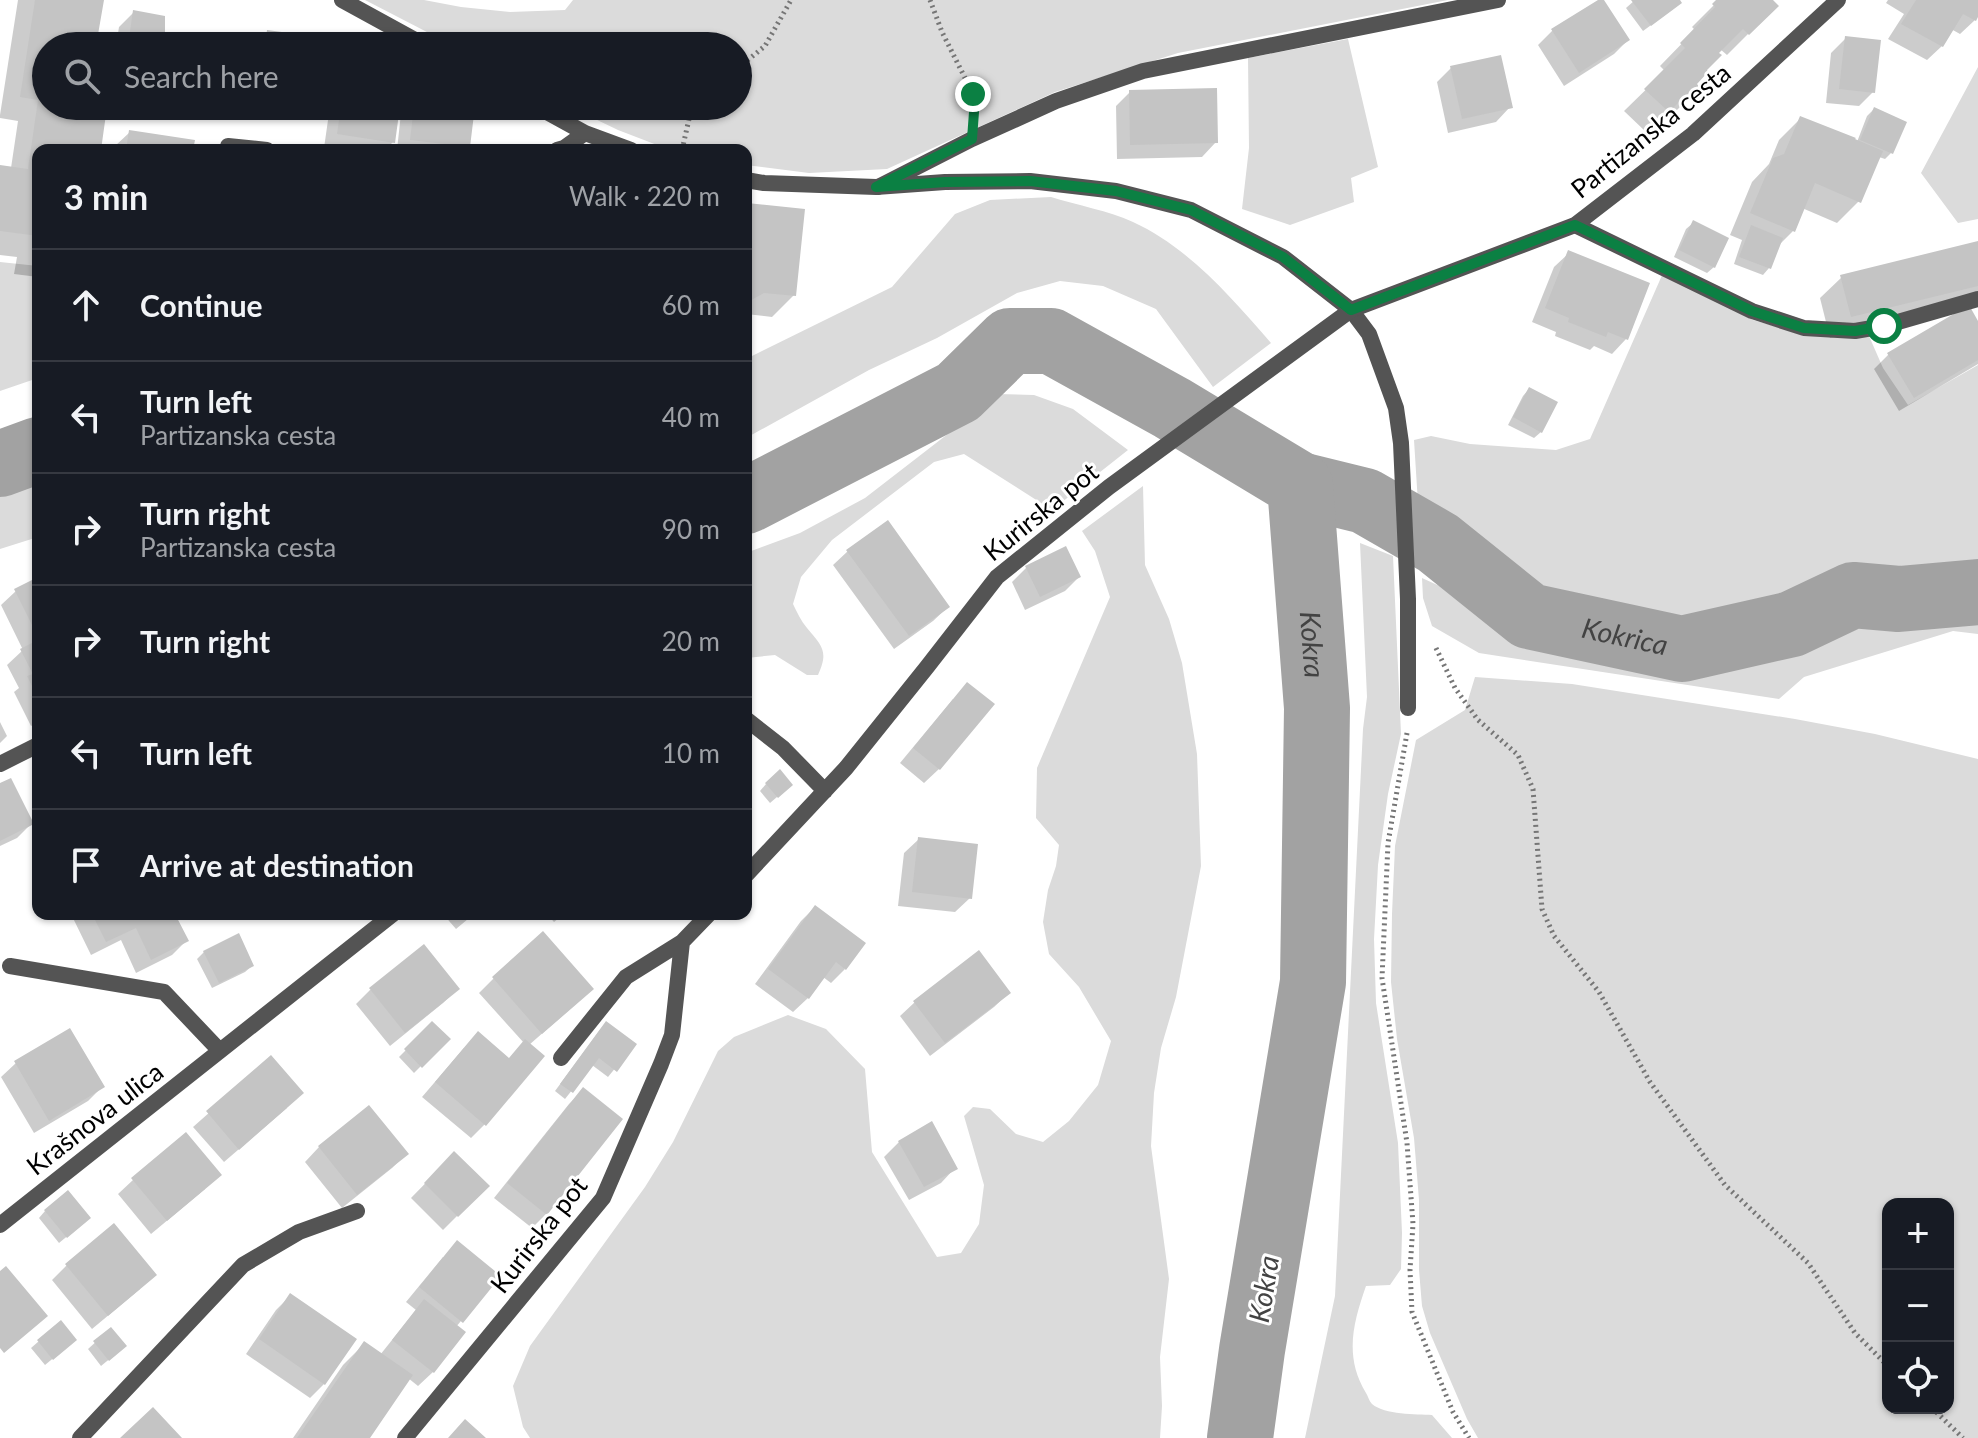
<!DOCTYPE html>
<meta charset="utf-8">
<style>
:root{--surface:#171b24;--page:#242831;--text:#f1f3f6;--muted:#9ea1a6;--line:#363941}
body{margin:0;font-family:Lato,sans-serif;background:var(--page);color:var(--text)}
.controls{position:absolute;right:24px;bottom:24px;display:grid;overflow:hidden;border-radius:16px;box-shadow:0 2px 6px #0004}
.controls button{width:72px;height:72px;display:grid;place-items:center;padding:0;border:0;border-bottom:2px solid var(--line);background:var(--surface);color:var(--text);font:40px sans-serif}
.stop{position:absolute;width:24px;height:24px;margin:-18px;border:6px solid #0b8043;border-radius:50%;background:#fff}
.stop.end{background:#0b8043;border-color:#fff;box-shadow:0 2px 8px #0008}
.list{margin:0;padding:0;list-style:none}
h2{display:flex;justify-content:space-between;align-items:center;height:104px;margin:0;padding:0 32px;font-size:34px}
h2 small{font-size:26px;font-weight:400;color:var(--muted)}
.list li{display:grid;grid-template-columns:52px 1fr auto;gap:24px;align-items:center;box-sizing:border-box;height:112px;padding:0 32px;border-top:2px solid var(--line)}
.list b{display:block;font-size:30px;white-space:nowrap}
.list p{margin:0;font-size:26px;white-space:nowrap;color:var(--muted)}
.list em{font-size:26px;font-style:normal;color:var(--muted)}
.icon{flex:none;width:44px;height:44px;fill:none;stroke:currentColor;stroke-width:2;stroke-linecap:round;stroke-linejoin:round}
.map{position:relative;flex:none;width:1978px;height:1438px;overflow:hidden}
.search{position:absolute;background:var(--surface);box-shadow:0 2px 6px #0004;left:32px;top:32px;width:720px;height:88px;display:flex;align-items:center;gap:20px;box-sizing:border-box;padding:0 28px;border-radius:44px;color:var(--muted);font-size:30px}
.panel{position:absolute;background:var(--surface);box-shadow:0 2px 6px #0004;left:32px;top:144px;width:720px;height:776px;border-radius:16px}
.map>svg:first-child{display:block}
.green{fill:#dbdbdb;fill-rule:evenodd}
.shadow{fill:#0003}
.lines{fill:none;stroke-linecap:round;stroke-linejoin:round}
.river{stroke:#a2a2a2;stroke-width:66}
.building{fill:#c4c4c4}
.path{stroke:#767676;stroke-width:5;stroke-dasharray:2 4;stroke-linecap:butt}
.service{stroke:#545454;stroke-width:16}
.minor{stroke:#545454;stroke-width:16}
.route{stroke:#0b8043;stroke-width:10}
.labels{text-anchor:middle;stroke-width:6;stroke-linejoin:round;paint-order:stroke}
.street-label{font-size:26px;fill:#000;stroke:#fff}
.water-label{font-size:28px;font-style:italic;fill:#434343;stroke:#fff}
</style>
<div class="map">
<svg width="1978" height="1438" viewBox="0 0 1978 1438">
<rect width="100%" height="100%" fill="#fff"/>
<path class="green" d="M365 0H424L461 7 510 12 565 10 573 0H1448L1178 53 1055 92 887 169 809 173 746 165V150H670L618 130 568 106H738V46H454Z
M1348 39 1378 167 1351 178 1354 202 1290 225 1242 209 1249 148 1248 58Z
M1978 67V219L1958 223 1921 173Z
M1051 197C1077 205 1109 211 1133 222 1188 247 1232 298 1271 343L1213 387 1156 309 1103 286 1060 281 1017 293 937 338 869 370 746 438V359L892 287 955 214 990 200Z
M0 262 38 266V378L0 391Z
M1663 273 1753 320 1784 329 1869 336 1883 368 1908 405 1978 365V569L1879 581 1847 573 1814 584 1781 615 1753 625 1694 635 1607 621 1524 601 1481 582 1421 551 1414 440 1431 436 1470 444 1556 450 1590 439Z
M996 394 1034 395 1073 409 1128 450 1052 510 964 454 934 462 832 540 801 577 793 604C797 612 801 621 807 628 822 646 829 651 818 675H807L775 655 746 658V553L800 533 865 498 962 423Z
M38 482V537L0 549V497Z
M1143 486 1145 565 1169 619 1182 663 1197 754 1201 866 1176 997 1161 1048 1154 1093 1151 1146 1169 1279 1160 1357 1162 1406 1160 1438H530L523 1427 513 1386 530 1346 645 1187 673 1142 718 1051 734 1037 788 1015 826 1029 865 1069 872 1152 937 1257 961 1253 979 1224 984 1185 964 1116 973 1107 990 1109 1016 1134 1043 1142 1069 1121 1098 1085 1111 1041 1079 987 1049 954 1043 922 1048 890 1056 866 1059 845 1036 818 1037 768 1110 597 1095 551 1082 531Z
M1360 543 1393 556 1401 734 1388 794 1378 865 1374 939 1376 1003 1398 1143 1402 1233 1401 1269 1390 1285 1366 1286C1353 1323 1344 1357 1366 1393 1368 1396 1369 1401 1372 1404 1385 1415 1416 1414 1432 1415L1452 1438H1305L1335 1296 1363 729 1367 697Z
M1422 578 1527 626 1590 644 1616 655 1672 661 1680 662 1804 636 1841 614 1875 611 1904 618 1978 608V634L1953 631 1804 677 1779 699 1479 653 1432 626 1423 598Z
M1475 677 1572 684 1795 719 1875 734 1978 759V1438H1478L1467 1419 1430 1333 1422 1306 1419 1270V1200L1414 1138 1397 1039 1391 982 1392 914 1395 846 1416 740 1465 710ZM1888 1204H1948V1408H1888Z"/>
<path class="shadow" d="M18 0H102L94 46H46V106H85L105 109 99 150H38V277L14 274 17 257 0 255V167L11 168 18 121 0 118V115Z
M1602 0 1628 40 1614 54 1564 86 1538 45 1552 31Z
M1635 0H1677L1673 9 1643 31 1626 8Z
M1719 0H1770L1776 6 1727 55 1720 49 1694 84 1698 89 1668 119 1664 114 1646 132 1624 111 1665 71 1660 66 1695 30 1692 27Z
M1888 0H1978V13L1975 20 1960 34 1951 29 1942 46 1927 60 1888 39 1904 14 1886 3Z
M134 12 176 45 222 46H116L119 27Z
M268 32 323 46H254Z
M345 35 370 46H337L338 42Z
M1846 38 1873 92 1859 106 1826 103 1831 53Z
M1451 68 1510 107 1496 122 1448 133 1437 82Z
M1130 92 1216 142 1202 157 1117 159 1116 106Z
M151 106H171L164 113 151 111Z
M330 106H398L393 142 385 150H338L324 148Z
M408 106H473L468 146 464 150H397L401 113Z
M1874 109 1891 153 1885 159 1879 157 1859 201 1837 223 1802 208 1793 231 1778 246 1769 268 1763 275 1734 264 1742 240 1730 235 1752 182 1769 164 1779 140 1801 118 1857 142 1867 116Z
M130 132 191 150H115V146Z
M748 205 794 295 772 317 746 314V206Z
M1693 223 1714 267 1707 273 1674 257 1686 229Z
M1978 243V301L1830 338 1820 298 1842 277Z
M1569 253 1626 339 1612 354 1594 346 1590 350 1555 336 1556 332 1532 322 1554 267Z
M1978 325V364L1899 411 1874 369 1888 355Z
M1529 389 1541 432 1534 438 1508 425 1523 396Z
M848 551 948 607 933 621 894 649 833 565Z
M1026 568 1079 577 1065 591 1025 610 1012 582Z
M38 579V722L31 726 14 692 19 688 7 665 23 650 1 605 16 591Z
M953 699 992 704 939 769 924 783 900 763Z
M0 722 7 736 0 743Z
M766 784 784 791 770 803 760 791Z
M0 785 31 824 17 838 0 846Z
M919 839 970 898 955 912 898 906 904 853Z
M815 907 845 969 831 983 823 977 808 998 793 1012 755 984 801 921Z
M71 914H173L186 941 172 955 136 973 121 940 91 955Z
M443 914H474L456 929Z
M547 914H564L554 922Z
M204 952 252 966 245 972 212 988 197 959Z
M494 978 577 1003 529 1045 485 1124 471 1138 422 1097 464 1048 508 1060 524 1043 479 993Z
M457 989 443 1003 390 1046 356 1004 370 990Z
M1009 993 994 1007 930 1056 900 1016 915 1002Z
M432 1024 448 1039 414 1073 399 1057Z
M600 1030 634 1045 608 1077 592 1065 565 1099 555 1091Z
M271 1058 287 1108 224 1162 193 1127Z
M16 1063 102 1087 88 1101 34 1133 1 1077Z
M583 1090 546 1214 532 1228 494 1198 569 1104Z
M369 1107 406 1154 392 1168 342 1208 305 1162 319 1147Z
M899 1142 955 1168 941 1183 909 1200 884 1157Z
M454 1154 487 1186 443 1230 411 1198Z
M133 1180 205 1189 151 1234 118 1194Z
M45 1211 82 1224 59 1243 39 1218Z
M114 1226 140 1289 92 1329 52 1280 66 1266Z
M443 1257 498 1276 456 1327 464 1333 433 1372 418 1386 408 1378 367 1438H293L343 1365 364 1344 380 1355 416 1310 406 1302Z
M290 1296 324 1384 310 1398 246 1354 276 1310Z
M61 1322 68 1346 45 1365 31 1348Z
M110 1329 118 1352 101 1366 88 1349Z"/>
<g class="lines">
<g class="river">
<path d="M0 464 38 450"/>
<path id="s1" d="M1300 485 1365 501 1438 543 1529 616 1682 649 1792 624 1853 595 1899 599 1978 592"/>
<path id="s2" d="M746 501 958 392 1010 341H1051L1172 408 1300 485 1317 708 1313 982 1252 1350 1240 1438"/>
</g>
</g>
<path class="building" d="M35 0H104L96 46H46V106L107 107 101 150H38V236L0 231V165L28 169 38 100 20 97Z
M1598 0H1604L1630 40 1579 73 1551 29Z
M1631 0H1680L1682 3 1651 26Z
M1716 0H1773L1779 6 1749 35 1743 29 1719 53 1722 55 1707 70 1708 72 1697 84 1701 89 1691 99 1687 94 1669 112 1644 89 1685 48 1680 43 1715 7 1712 4Z
M1916 0H1978V17L1976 21 1963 14 1943 47 1901 24Z
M133 10 165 16V35L177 38V43L225 42 224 46H128Z
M267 30 326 38 325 46H265Z
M344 33 373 38 372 46H342Z
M1845 36 1881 40 1875 93 1839 89Z
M1501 55 1513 108 1462 119 1450 66Z
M1217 88 1218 143 1130 145 1129 90Z
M341 106H400L395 143 337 134Z
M414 106H475L470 147 410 140Z
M1874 107 1907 122 1893 154 1860 140Z
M1800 116 1856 138 1855 139 1883 151 1861 203 1815 183 1795 232 1750 213 1773 158 1784 154Z
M129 130 195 140 193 150H126Z
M747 203 805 209 796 296 764 293 746 303Z
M1693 220 1729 238 1715 268 1679 250Z
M1751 225 1783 238 1771 269 1739 257Z
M1978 241V286L1851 317 1840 275Z
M1568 250 1650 283 1628 340 1608 332 1606 337 1568 322 1569 318 1545 308Z
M1969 305 1978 321V360L1914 398 1887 353Z
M1529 387 1558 402 1542 433 1513 417Z
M888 520 950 607 909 636 846 550Z
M1066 546 1081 577 1040 597 1025 566Z
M38 577V637L14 589Z
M38 640V698L27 676 33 674 20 649Z
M967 682 995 704 940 770 913 748Z
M780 769 793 785 778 798 765 783Z
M11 778 34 824 0 841V783Z
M918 837 978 844 972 899 912 892Z
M815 905 866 943 846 970 836 962 809 999 768 969Z
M92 914H175L189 941 151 960 136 928 106 942Z
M543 931 594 989 542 1034 492 977Z
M239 933 254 966 219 983 203 951Z
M424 944 460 989 405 1033 369 988Z
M979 950 1011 993 945 1043 913 1001Z
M432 1021 451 1039 422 1068 404 1049Z
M606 1021 637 1044 617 1072 599 1058 573 1093 560 1084Z
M70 1028 105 1087 49 1121 14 1061Z
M478 1031 509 1058 525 1039 545 1056 486 1126 435 1082Z
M271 1055 304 1093 239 1150 206 1111Z
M583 1087 623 1119 547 1215 507 1183Z
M369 1105 409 1154 357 1195 318 1146Z
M932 1121 958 1169 924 1187 898 1141Z
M186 1132 222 1175 167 1221 131 1178Z
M454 1151 490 1186 458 1217 424 1183Z
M68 1190 91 1218 67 1238 44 1210Z
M114 1223 157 1275 108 1316 65 1264Z
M457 1240 501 1276 463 1323 419 1287Z
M6 1266 48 1316 4 1353 0 1348V1271Z
M290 1293 357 1339 325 1385 259 1339Z
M424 1299 466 1332 434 1373 392 1340Z
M61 1320 77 1340 53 1360 37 1340Z
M111 1327 127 1346 109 1361 93 1341Z
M364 1341 413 1375 370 1438H297Z
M153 1407 182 1438H120Z
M465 1419 486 1438H448Z"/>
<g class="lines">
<path class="path" d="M930 0 942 32 973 94 974 110
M738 68 765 46 791 0
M682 150 692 106
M1436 648 1455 688 1478 720 1518 755 1533 789 1542 909 1554 936 1599 992 1650 1082 1725 1185 1808 1263 1855 1333 1888 1366
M1407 733 1388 843 1382 978 1407 1143 1413 1224 1410 1270 1412 1312 1453 1412 1469 1438
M1932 1408 1963 1438"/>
<path class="service" d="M878 187 972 139 1056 101 1143 71 1498 0
M1575 225 1752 311 1804 328 1855 331 1884 326 1978 299
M1351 310 1369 334 1396 408 1401 443 1408 599V708
M80 1438 243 1265 299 1232 357 1211"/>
<path class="minor" d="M342 0 426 46
M536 106 585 133 631 150
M228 146 267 150
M557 150 564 148 585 133
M746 180 764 183 876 187 945 182 1030 181 1116 191 1191 210 1283 257 1351 310
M746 719 783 748 825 791
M0 764 38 745
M746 875 846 768 927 667 997 577 1109 487 1351 310 1575 225 1693 134 1838 0
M10 966 164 992 220 1051
M561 1058 626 977 682 942
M0 1225 393 914
M405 1438 603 1198 661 1064 672 1035 682 942 709 914"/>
</g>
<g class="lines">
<path class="route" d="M973 94 974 112 972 139 876 187 945 182 1030 181 1116 191 1191 210 1283 257 1351 310 1575 225 1752 311 1804 328 1855 331 1884 326"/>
</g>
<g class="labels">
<g class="street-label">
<text transform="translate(1651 131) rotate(-39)" y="9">Partizanska cesta</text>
<text transform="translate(1041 512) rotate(-39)" y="9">Kurirska pot</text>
<text transform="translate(95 1119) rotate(-38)" y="9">Krašnova ulica</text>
<text transform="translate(539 1235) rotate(-52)" y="9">Kurirska pot</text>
</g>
<g class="water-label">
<text dy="10" stroke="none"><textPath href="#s1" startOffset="366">Kokrica</textPath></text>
<text dy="10" stroke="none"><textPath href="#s2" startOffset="800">Kokra</textPath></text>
<text transform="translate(1264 1289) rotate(-81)" y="10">Kokra</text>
</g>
</g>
</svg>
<div class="controls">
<button>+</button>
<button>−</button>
<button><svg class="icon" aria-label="locate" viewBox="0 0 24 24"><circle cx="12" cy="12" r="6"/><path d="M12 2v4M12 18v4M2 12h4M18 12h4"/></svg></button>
</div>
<div class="stop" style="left:1884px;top:326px"></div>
<div class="stop end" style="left:973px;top:94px"></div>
<div class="search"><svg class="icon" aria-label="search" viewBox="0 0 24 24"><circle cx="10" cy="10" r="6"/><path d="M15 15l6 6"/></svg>Search here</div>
<section class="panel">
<h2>3 min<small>Walk · 220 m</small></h2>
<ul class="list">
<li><svg class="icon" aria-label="ahead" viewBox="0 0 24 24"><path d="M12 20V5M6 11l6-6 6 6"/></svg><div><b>Continue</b></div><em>60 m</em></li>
<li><svg class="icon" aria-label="left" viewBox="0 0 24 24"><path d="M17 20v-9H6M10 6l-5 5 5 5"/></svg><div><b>Turn left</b><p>Partizanska cesta</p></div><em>40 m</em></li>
<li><svg class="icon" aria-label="right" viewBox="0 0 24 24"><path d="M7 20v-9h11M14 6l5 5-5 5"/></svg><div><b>Turn right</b><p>Partizanska cesta</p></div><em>90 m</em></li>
<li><svg class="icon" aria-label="right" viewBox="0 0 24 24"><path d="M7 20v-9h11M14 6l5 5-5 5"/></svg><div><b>Turn right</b></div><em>20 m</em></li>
<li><svg class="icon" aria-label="left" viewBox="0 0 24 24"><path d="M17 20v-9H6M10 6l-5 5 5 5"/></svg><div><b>Turn left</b></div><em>10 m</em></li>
<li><svg class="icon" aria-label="arrive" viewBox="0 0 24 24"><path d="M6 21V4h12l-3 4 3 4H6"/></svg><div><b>Arrive at destination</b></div></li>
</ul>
</section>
</div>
